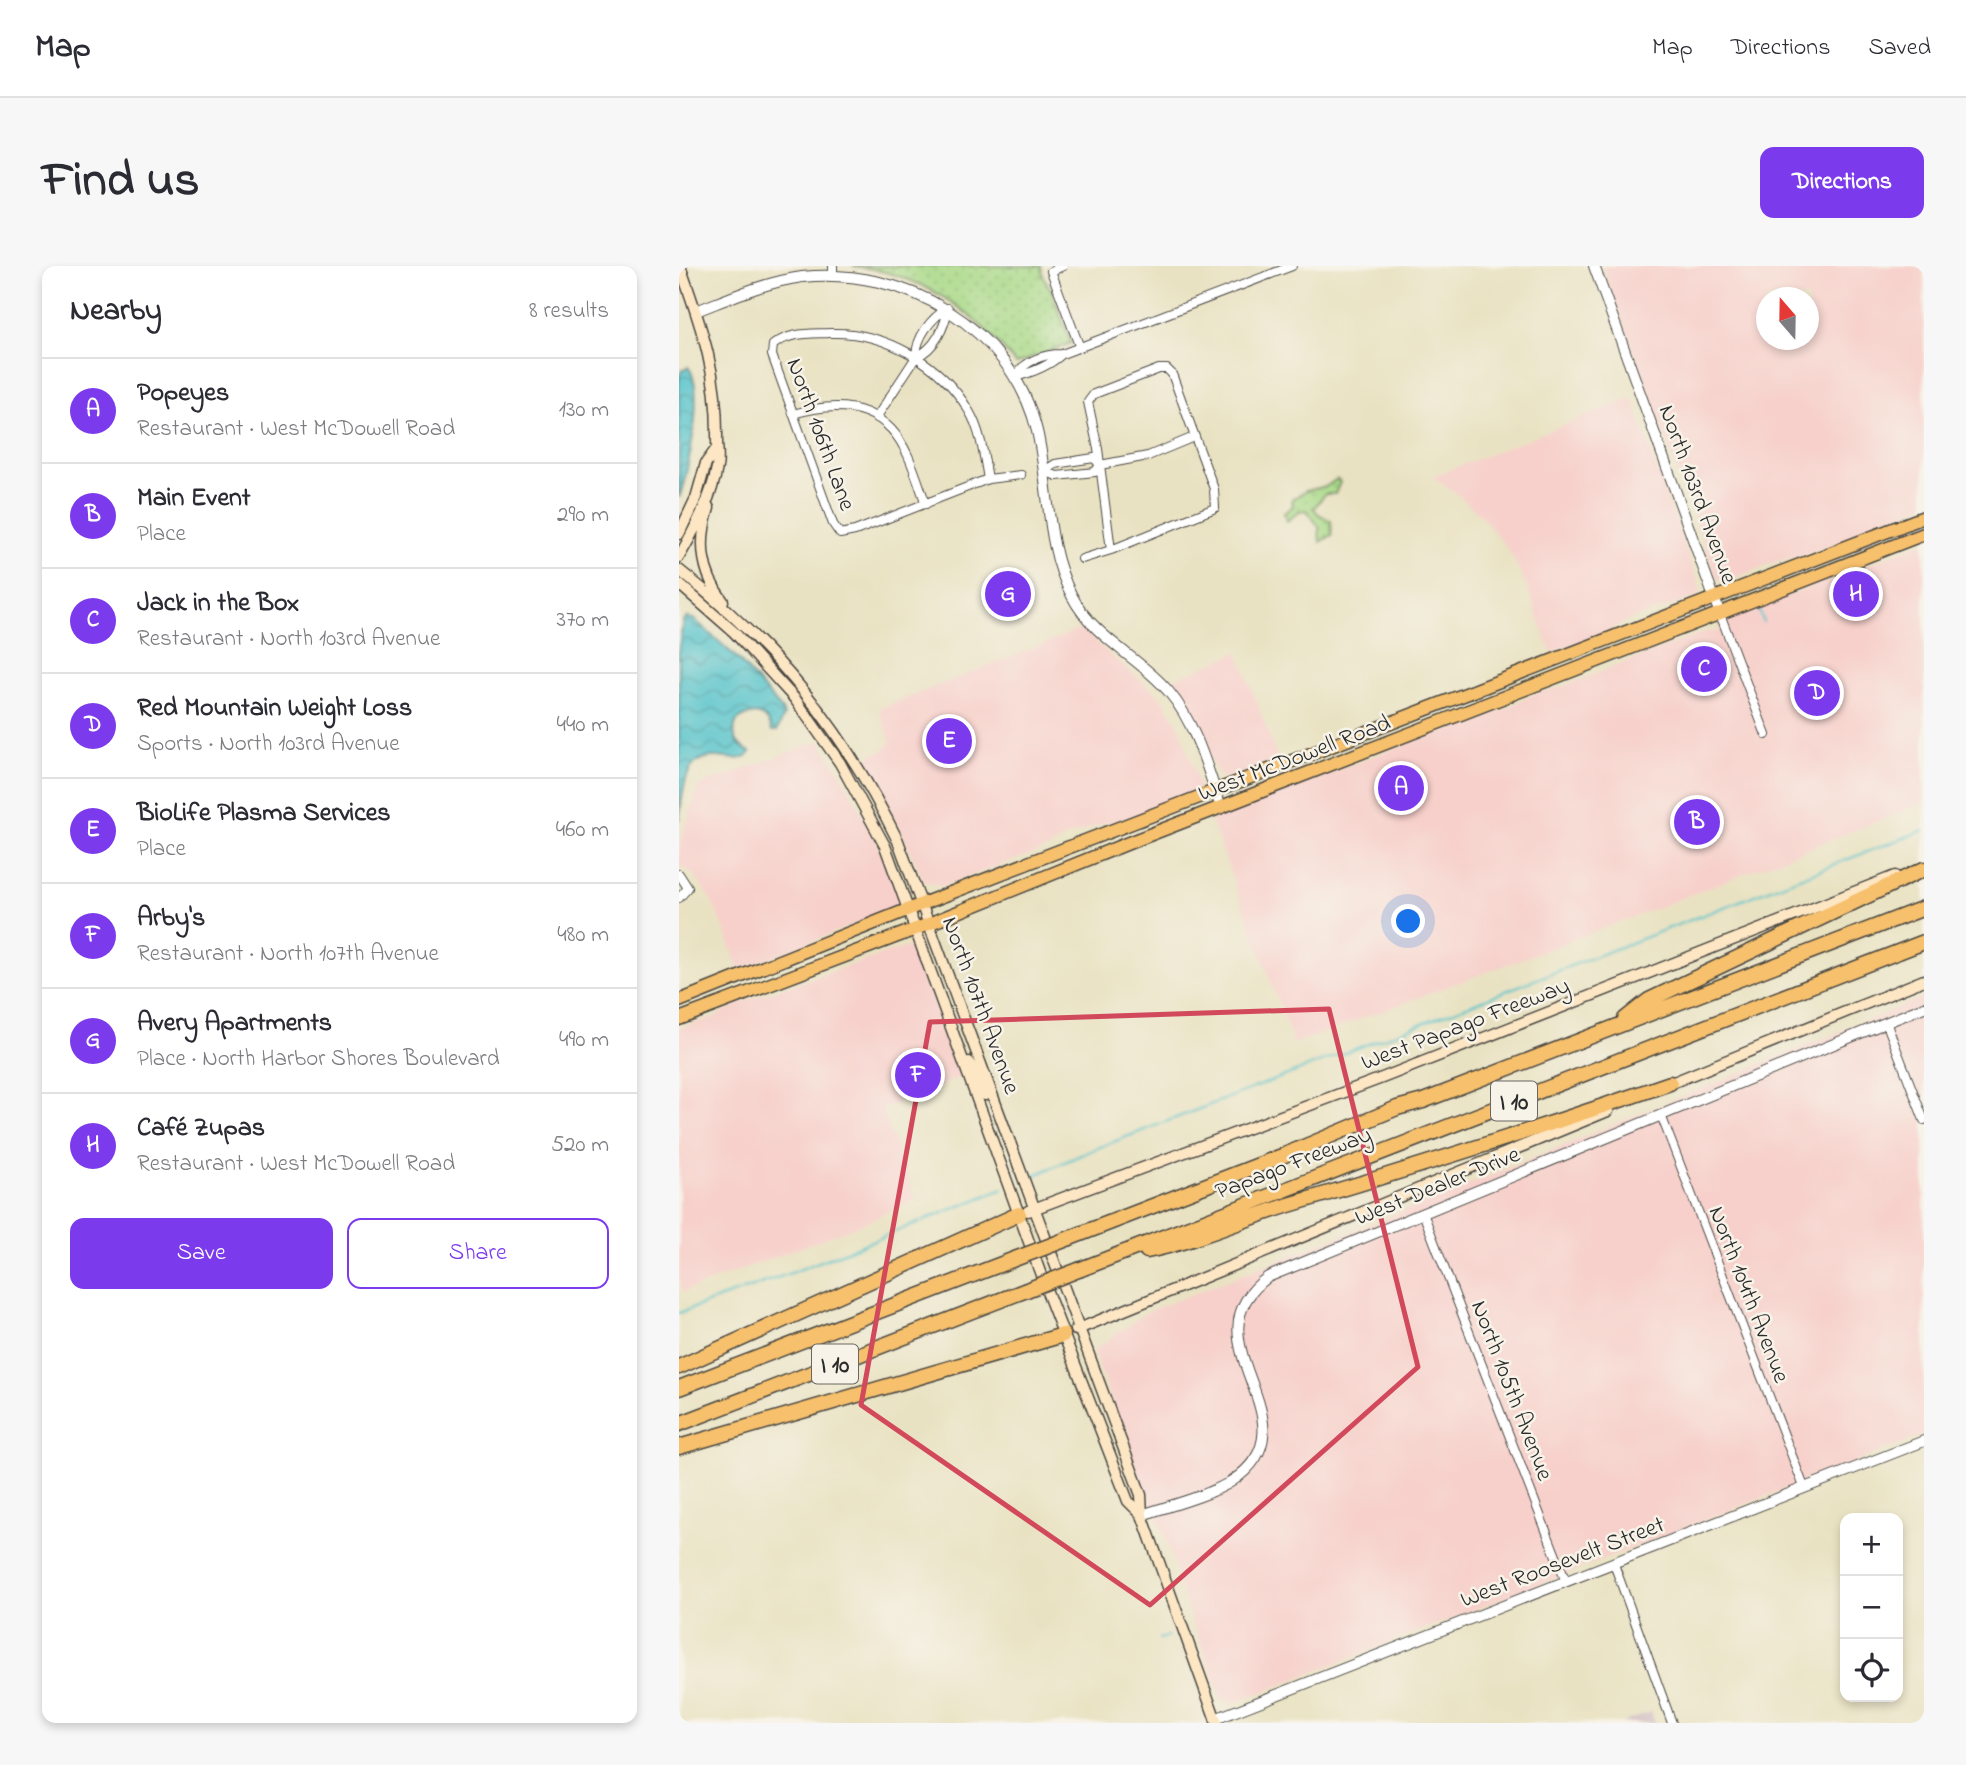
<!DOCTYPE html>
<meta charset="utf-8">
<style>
:root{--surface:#fff;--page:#f7f7f7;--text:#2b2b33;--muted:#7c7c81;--line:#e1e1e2;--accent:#7c3aed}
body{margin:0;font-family:"Indie Flower",sans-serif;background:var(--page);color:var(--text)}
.controls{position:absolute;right:21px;bottom:21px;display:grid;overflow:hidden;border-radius:14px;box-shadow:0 4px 10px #0003}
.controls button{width:63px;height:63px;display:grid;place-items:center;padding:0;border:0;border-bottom:2px solid var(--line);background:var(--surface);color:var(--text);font:35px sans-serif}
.compass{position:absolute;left:1077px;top:21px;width:63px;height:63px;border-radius:50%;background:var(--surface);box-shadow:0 4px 10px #0003;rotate:340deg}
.you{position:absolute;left:730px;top:656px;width:24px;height:24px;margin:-18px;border:5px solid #fff;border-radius:50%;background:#1a73e8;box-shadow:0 0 0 10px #1a73e833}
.badge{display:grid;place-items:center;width:46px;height:46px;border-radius:50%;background:var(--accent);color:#fff;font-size:23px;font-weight:700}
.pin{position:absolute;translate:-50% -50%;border:4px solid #fff;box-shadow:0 2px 7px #0006}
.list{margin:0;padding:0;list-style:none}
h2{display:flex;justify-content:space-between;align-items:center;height:91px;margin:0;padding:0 28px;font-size:30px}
h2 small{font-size:23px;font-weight:400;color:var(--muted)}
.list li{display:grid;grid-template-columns:46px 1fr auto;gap:21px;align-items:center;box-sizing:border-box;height:105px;padding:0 28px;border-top:2px solid var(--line)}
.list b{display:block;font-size:26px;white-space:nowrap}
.list p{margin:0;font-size:23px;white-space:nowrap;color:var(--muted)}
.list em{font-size:23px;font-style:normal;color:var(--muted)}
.actions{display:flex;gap:14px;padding:21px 28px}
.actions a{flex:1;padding:16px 0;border:2px solid var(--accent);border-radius:14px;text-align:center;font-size:24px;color:var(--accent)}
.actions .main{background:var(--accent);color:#fff}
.icon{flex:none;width:38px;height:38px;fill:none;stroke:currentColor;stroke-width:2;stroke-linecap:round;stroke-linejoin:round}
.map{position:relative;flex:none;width:1245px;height:1457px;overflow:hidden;border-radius:14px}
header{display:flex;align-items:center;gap:42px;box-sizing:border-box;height:98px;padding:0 35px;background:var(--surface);border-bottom:2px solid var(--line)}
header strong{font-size:33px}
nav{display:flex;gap:38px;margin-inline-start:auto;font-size:24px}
.intro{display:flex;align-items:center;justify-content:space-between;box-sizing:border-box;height:168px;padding:0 42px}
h1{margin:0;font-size:49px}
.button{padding:18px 32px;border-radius:14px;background:var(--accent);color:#fff;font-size:24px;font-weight:700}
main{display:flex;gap:42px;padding:0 42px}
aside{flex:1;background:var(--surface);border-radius:14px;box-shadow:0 4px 10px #0003}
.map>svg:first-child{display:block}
.built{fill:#f7d0cb;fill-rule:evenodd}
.industrial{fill:#d2bec2}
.grass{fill:url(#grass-dots);stroke:#6a8259;stroke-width:2}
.water{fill:url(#water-waves);stroke:#40777b;stroke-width:2}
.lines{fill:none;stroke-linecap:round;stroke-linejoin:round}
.stream{stroke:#55c3cb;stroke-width:2}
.minor-casing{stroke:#484642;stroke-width:10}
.tertiary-casing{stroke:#484642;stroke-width:12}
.secondary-casing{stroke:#484642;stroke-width:13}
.primary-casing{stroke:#484642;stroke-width:15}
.motorway-casing{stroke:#484642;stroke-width:17}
.minor{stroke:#fff;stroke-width:8}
.tertiary{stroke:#fff;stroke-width:10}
.secondary{stroke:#fce6c4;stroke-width:10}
.primary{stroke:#f7c06c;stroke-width:12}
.motorway{stroke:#f7c06c;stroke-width:14}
.motorway-bridge-casing{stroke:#484642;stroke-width:17;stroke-linecap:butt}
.motorway-bridge{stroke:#f7c06c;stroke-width:14}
.marked{fill:none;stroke:#d1495b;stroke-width:5;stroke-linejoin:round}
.labels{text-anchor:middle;stroke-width:5;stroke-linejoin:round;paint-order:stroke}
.shield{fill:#f7f3e8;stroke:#686764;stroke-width:2}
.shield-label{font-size:23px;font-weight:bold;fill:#2b2b2b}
.street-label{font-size:24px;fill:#2b2b2b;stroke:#f7f3e8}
</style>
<header>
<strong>Map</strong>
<nav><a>Map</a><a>Directions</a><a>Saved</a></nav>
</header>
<div class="intro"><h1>Find us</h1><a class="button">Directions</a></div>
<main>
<aside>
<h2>Nearby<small>8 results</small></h2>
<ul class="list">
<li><span class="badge">A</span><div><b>Popeyes</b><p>Restaurant · West McDowell Road</p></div><em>130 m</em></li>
<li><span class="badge">B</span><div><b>Main Event</b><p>Place</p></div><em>290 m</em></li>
<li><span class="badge">C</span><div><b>Jack in the Box</b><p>Restaurant · North 103rd Avenue</p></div><em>370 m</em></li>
<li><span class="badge">D</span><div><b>Red Mountain Weight Loss</b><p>Sports · North 103rd Avenue</p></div><em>440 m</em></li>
<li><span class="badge">E</span><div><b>BioLife Plasma Services</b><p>Place</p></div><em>460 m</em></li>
<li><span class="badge">F</span><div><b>Arby's</b><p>Restaurant · North 107th Avenue</p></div><em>480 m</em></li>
<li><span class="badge">G</span><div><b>Avery Apartments</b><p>Place · North Harbor Shores Boulevard</p></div><em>490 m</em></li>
<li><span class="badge">H</span><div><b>Café Zupas</b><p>Restaurant · West McDowell Road</p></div><em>520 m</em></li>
</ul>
<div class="actions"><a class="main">Save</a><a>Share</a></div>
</aside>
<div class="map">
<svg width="1245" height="1457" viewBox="0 0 1245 1457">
<defs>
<pattern id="grass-dots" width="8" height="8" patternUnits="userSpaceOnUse" patternTransform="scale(1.75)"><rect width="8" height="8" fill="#a8d987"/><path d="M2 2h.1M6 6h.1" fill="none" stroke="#91ba75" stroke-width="1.8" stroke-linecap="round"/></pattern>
<pattern id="water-waves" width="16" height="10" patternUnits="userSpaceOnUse" patternTransform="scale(1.75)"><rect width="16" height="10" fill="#55c3cb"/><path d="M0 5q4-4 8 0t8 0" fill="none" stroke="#479fa5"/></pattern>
</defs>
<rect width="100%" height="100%" fill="#f7f3e8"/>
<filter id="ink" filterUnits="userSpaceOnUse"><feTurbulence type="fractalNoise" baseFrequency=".0143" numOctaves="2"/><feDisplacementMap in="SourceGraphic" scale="14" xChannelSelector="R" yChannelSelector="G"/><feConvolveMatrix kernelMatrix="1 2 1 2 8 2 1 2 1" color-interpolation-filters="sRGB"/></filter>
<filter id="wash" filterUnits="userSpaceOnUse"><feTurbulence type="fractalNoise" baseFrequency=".00686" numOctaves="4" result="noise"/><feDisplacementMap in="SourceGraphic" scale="28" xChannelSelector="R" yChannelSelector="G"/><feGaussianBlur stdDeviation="1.57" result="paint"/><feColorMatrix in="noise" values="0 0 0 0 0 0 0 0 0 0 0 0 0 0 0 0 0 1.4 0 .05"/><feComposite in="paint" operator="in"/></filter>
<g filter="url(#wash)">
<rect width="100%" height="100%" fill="#e9e2c2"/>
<path class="built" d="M923 0H1245V239L1183 263 1160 276 1132 287 1099 295 1048 315 1038 313ZM1087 32H1129V74H1087Z
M953 132 1022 325 1017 332 948 354 930 365 872 387 847 318 830 284 802 250 782 231 753 211Z
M1245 276V537L947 654 615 778 532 554 741 472 777 462 825 444 856 427 883 421 1028 365 1039 366 1041 356Z
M404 362 420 379 482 431 500 459 521 521 517 525 451 552 425 557 385 572 372 581 263 620 245 615 201 523 188 504V494L195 487 205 484 212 476 200 443Z
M559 386 599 494 548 513 538 507 512 444 490 415Z
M140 475 164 511 194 568 219 626 220 635 215 643 60 704 45 662 32 634 16 610 0 599V579L20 520Z
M237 679 282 811 203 843 236 933 180 959 4 1026 0 1015V762L36 751 60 737 89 727 217 684Z
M1245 731V1169L553 1438 543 1434 506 1338 493 1291 483 1262 466 1229 414 1085 468 1046 735 941Z"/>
<path class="industrial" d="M972 1446 976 1457H942Z"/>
<path class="grass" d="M174 0H362L364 10 372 24 392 77 337 98C295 44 242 8 174 0Z
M658 213 661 216 656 228H646L635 242 638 247 652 255 653 269 641 276 640 261 628 244 621 245 608 255 605 247 614 240 613 233 627 225 648 220Z"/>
<path class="water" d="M9 101C27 122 9 207 0 232V111L3 104Z
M8 351 16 354 58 392 103 444 105 450 98 465H93C89 445 70 444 57 456 52 471 58 479 71 486L70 489C59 496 49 491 37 491 1 489 5 531 0 554V381L4 355Z"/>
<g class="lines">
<path class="stream" d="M1080 344 1084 356
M349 912 411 885 1245 564
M0 1047 112 1007 324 923
M480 1373 489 1371"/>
</g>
</g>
<g filter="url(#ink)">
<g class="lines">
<g class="minor-casing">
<path id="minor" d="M154 0V8
M384 0 372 5 401 82
M237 91C256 83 266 61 269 42
M335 111C346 95 364 88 383 88L613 0
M335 111C352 107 370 100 383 88
M114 148C147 138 185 135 212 163 230 182 238 214 247 238
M197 152 237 91C237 71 252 52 269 42
M365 205 378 210 416 206 421 199 469 190 515 171
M365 205 376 198 415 192 421 199
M309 213C305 191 302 165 290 145 263 98 206 65 151 67 131 68 111 66 94 79L93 89 154 258 161 268 176 265 309 213 342 209
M403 293 432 284 536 242 535 223 493 108 488 103H480L415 128 409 136 419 183 432 284
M1041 348 1087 469
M0 608 9 622 0 632
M1207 756 1245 854
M982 849 1125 1221
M744 947 887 1316
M935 1298 993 1457"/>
</g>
<g class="tertiary-casing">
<path id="tertiary" d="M915 0 1041 348
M17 45C51 32 86 16 123 11 226 0 333 62 358 165 371 220 366 279 393 330 415 373 461 391 490 426 517 458 529 504 542 542
M463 1249C489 1240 530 1230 553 1215 643 1156 502 1075 589 1011L1245 741
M536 1453 1245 1175"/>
</g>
<g class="secondary-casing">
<path id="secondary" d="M30 242C19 276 22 306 44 335
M0 268 17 232 27 197 38 182
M0 291C14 267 34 228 38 201 40 193 38 183 38 174 39 106 23 63 1 0
M0 304C97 380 165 464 219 575L462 1229 463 1249 538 1457
M0 318 55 366 116 433 161 497 206 580 370 1031 449 1235 463 1249
M290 796 306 829
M985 820 1245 714
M349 945 703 812 1216 610
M397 1064 929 845"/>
</g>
<g class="primary-casing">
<path id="primary" d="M0 735 243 638 1245 251
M0 753 237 663 452 576 1245 268"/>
</g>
<g class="motorway-casing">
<path id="motorway" d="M946 753 970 734 1245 603
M391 972 603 890 718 842 744 835 1245 642
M468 985C517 975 562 954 610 939 738 901 865 861 991 817
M402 1003 1245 676
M0 1101 340 948
M0 1122 333 994
M0 1158 345 1025
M0 1181 384 1069"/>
</g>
<use href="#minor" class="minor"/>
<use href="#tertiary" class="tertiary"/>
<use href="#secondary" class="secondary"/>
<use href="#primary" class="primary"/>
<use href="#motorway" class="motorway"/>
<g class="motorway-bridge-casing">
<path id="motorway-bridge" d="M333 994 391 972
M345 1025 402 1003"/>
</g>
<use href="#motorway-bridge" class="motorway-bridge"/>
</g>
</g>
<path class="marked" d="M650 743 739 1101 471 1339 182 1139 251 756Z"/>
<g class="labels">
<g class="shield">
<rect x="812" y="815.5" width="46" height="39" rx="5"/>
<rect x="133" y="1078.5" width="46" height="39" rx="5"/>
</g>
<g class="shield-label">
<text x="835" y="843">I 10</text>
<text x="156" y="1106">I 10</text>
</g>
<g class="street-label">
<text transform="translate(143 168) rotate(70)" y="8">North 106th Lane</text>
<text transform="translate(1020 228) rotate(70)" y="8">North 103rd Avenue</text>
<text transform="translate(615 491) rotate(-21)" y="8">West McDowell Road</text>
<text transform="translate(303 739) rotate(70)" y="8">North 107th Avenue</text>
<text transform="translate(786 757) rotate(-21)" y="8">West Papago Freeway</text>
<text transform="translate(614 896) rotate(-21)" y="8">Papago Freeway</text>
<text transform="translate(758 919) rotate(-22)" y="8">West Dealer Drive</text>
<text transform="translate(1071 1028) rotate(69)" y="8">North 104th Avenue</text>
<text transform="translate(834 1124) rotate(69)" y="8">North 105th Avenue</text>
<text transform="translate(883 1295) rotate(-21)" y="8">West Roosevelt Street</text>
</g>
</g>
</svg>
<div class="controls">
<button>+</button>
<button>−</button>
<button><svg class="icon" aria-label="locate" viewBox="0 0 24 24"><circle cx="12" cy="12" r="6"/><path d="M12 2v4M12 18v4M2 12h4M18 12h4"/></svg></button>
</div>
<svg class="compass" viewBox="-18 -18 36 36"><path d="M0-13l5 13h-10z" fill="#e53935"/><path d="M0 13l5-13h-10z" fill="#7c7c81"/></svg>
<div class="you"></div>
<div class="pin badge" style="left:722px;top:522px">A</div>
<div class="pin badge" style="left:1018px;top:556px">B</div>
<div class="pin badge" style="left:1025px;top:403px">C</div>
<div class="pin badge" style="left:1138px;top:427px">D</div>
<div class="pin badge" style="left:270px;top:475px">E</div>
<div class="pin badge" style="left:239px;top:809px">F</div>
<div class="pin badge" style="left:329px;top:328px">G</div>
<div class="pin badge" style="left:1177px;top:328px">H</div>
</div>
</main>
